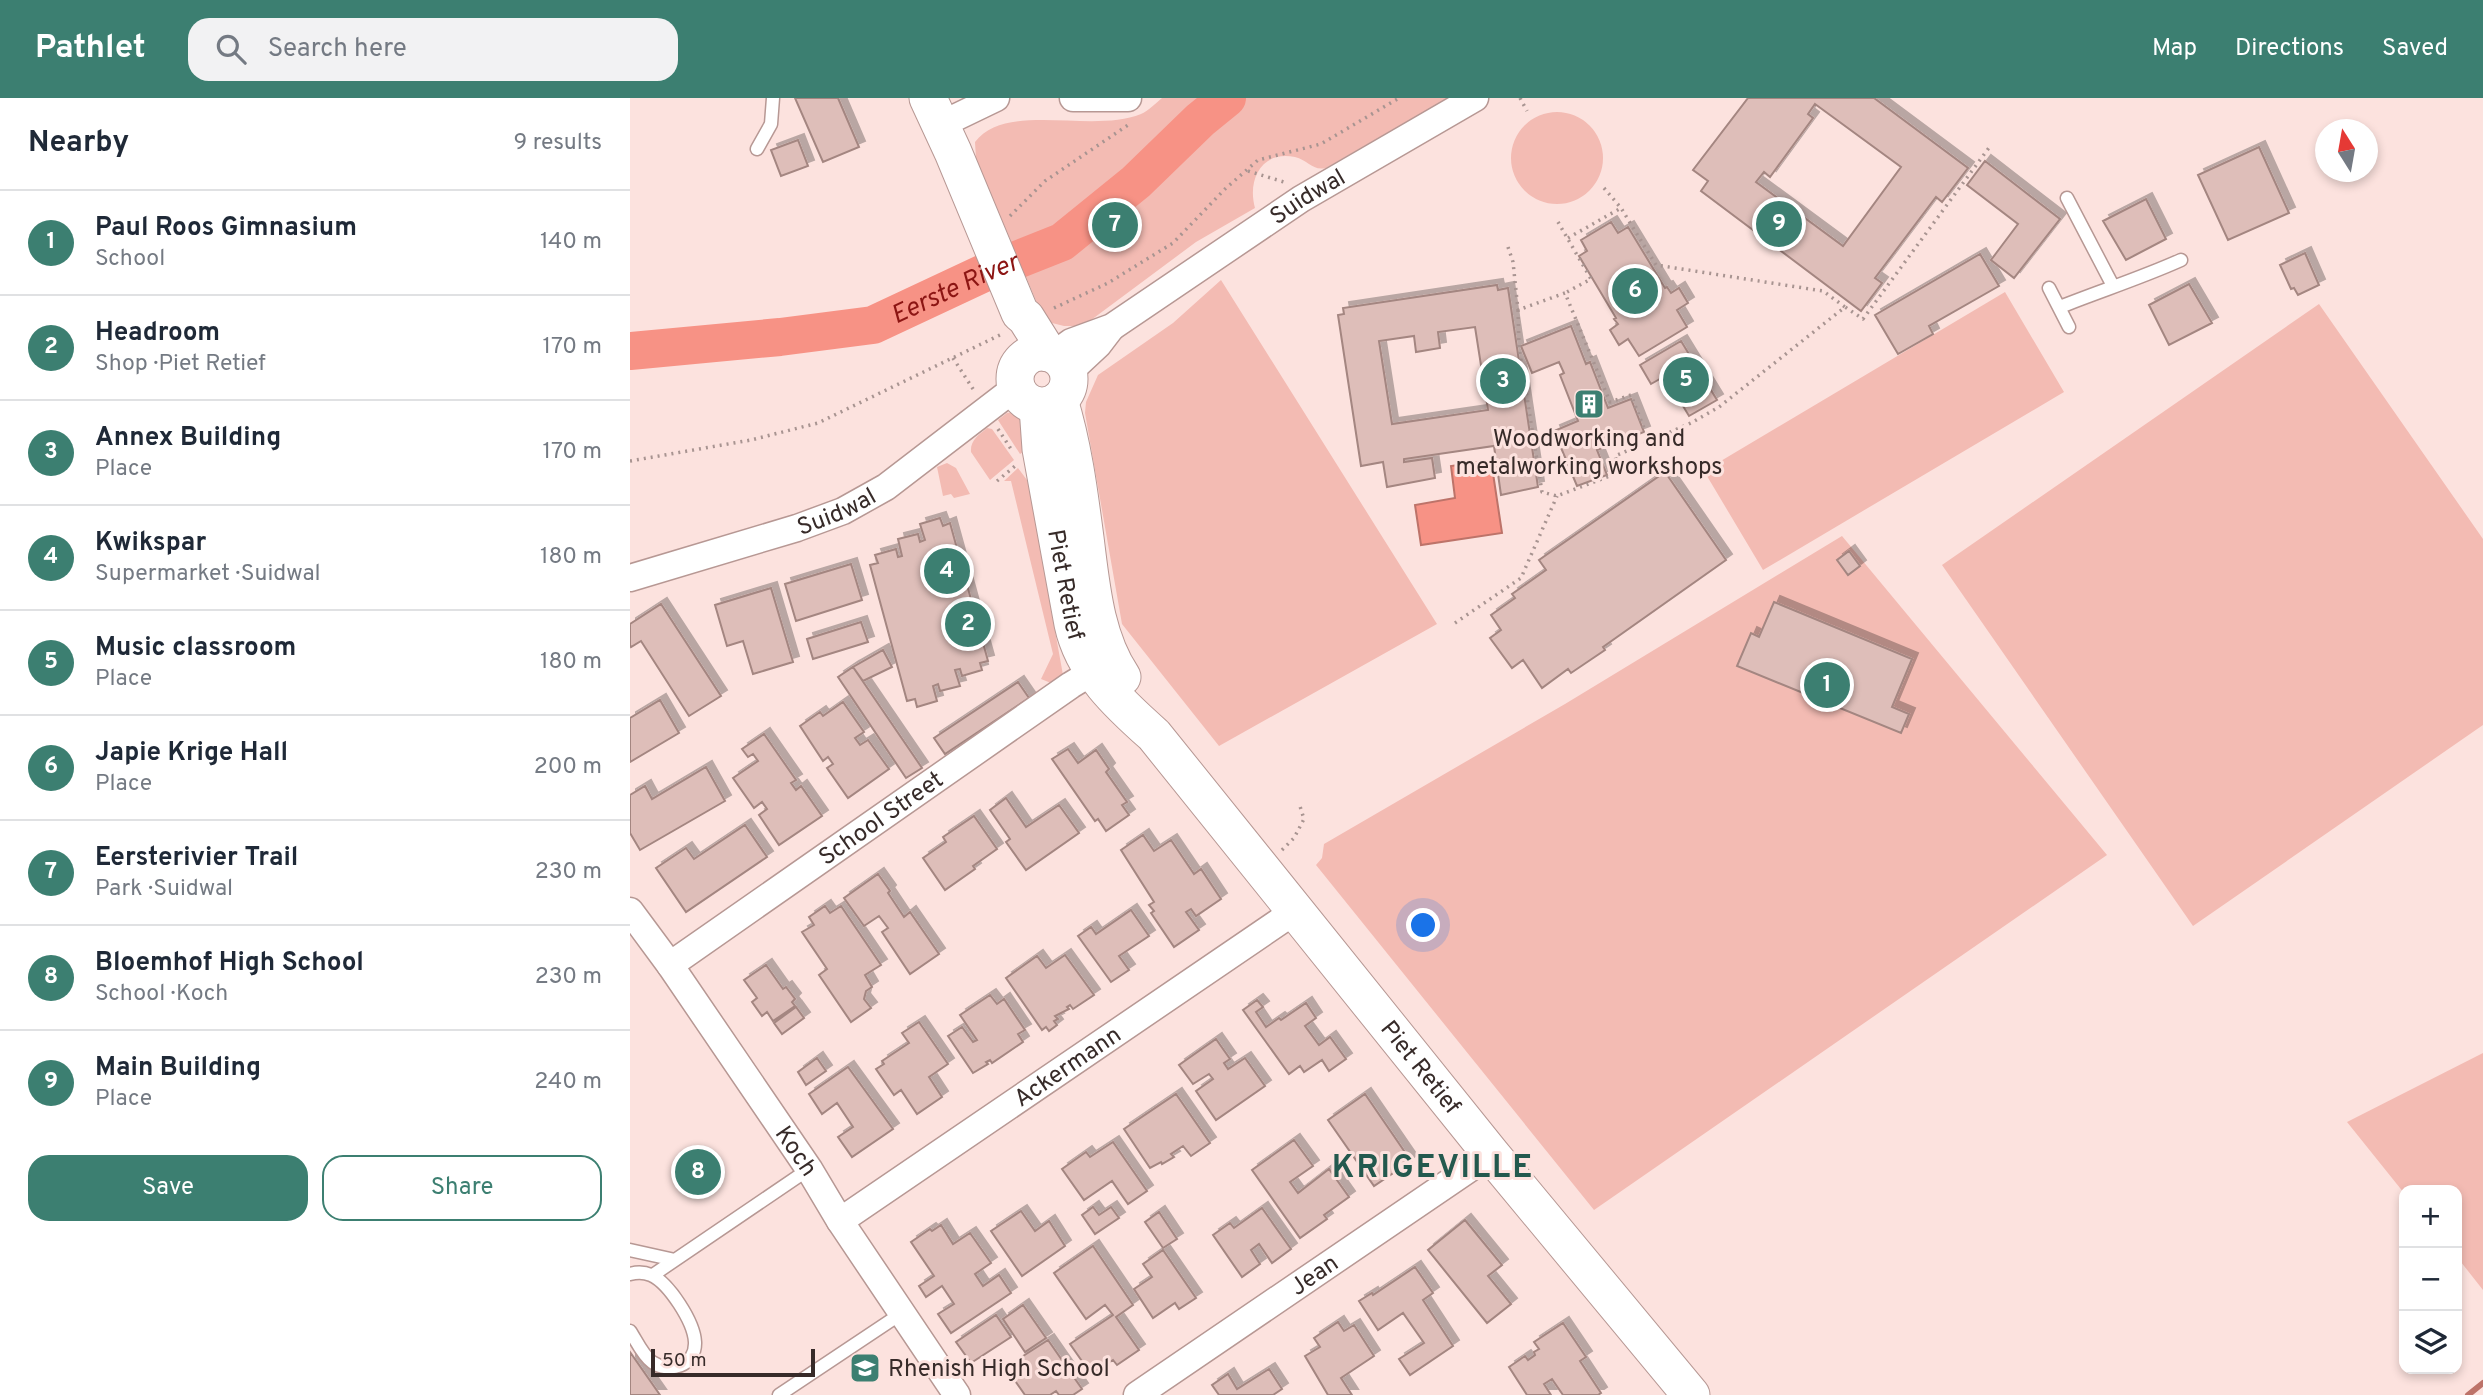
<!DOCTYPE html>
<meta charset="utf-8">
<style>
:root{--surface:#fff;--page:#f2f2f3;--text:#1f2937;--muted:#747a83;--line:#e0e1e3;--accent:#3c7f71}
body{margin:0;font-family:Overpass,sans-serif;background:var(--page);color:var(--text)}
.controls{position:absolute;right:21px;bottom:21px;display:grid;overflow:hidden;border-radius:14px;box-shadow:0 4px 10px #0003}
.controls button{width:63px;height:63px;display:grid;place-items:center;padding:0;border:0;border-bottom:2px solid var(--line);background:var(--surface);color:var(--text);font:35px sans-serif}
.compass{position:absolute;left:1685px;top:21px;width:63px;height:63px;border-radius:50%;background:var(--surface);box-shadow:0 4px 10px #0003;rotate:349deg}
.scale{position:absolute;left:21px;bottom:18px;width:164px;box-sizing:border-box;padding-left:7px;border:4px solid #372b29;border-top:0;font-size:19px;line-height:24px;white-space:nowrap;color:#372b29;-webkit-text-stroke:5px #fce2de;paint-order:stroke}
.you{position:absolute;left:794px;top:828px;width:24px;height:24px;margin:-18px;border:5px solid #fff;border-radius:50%;background:#1a73e8;box-shadow:0 0 0 10px #1a73e833}
.badge{display:grid;place-items:center;width:46px;height:46px;border-radius:50%;background:var(--accent);color:#fff;font-size:23px;font-weight:700}
.pin{position:absolute;translate:-50% -50%;border:4px solid #fff;box-shadow:0 2px 7px #0006}
.list{margin:0;padding:0;list-style:none}
h2{display:flex;justify-content:space-between;align-items:center;height:91px;margin:0;padding:0 28px;font-size:30px}
h2 small{font-size:23px;font-weight:400;color:var(--muted)}
.list li{display:grid;grid-template-columns:46px 1fr auto;gap:21px;align-items:center;box-sizing:border-box;height:105px;padding:0 28px;border-top:2px solid var(--line)}
.list b{display:block;font-size:26px;white-space:nowrap}
.list p{margin:0;font-size:23px;white-space:nowrap;color:var(--muted)}
.list em{font-size:23px;font-style:normal;color:var(--muted)}
.actions{display:flex;gap:14px;padding:21px 28px}
.actions a{flex:1;padding:16px 0;border:2px solid var(--accent);border-radius:21px;text-align:center;font-size:24px;color:var(--accent)}
.actions .main{background:var(--accent);color:#fff}
.icon{flex:none;width:38px;height:38px;fill:none;stroke:currentColor;stroke-width:2;stroke-linecap:round;stroke-linejoin:round}
.map{position:relative;flex:none;width:1853px;height:1297px;overflow:hidden}
header{display:flex;align-items:center;gap:42px;box-sizing:border-box;height:98px;padding:0 35px;background:var(--accent);color:#fff}
header strong{font-size:33px}
nav{display:flex;gap:38px;margin-inline-start:auto;font-size:24px}
.search{width:490px;height:63px;background:var(--page);display:flex;align-items:center;gap:18px;box-sizing:border-box;padding:0 24px;border-radius:21px;color:var(--muted);font-size:26px}
main{display:flex}
aside{flex:1;background:var(--surface)}
.map>svg:first-child{display:block}
.green{fill:#f3bbb3;fill-rule:evenodd}
.water{fill:#f79285;stroke:#bd7369;stroke-width:2}
.lines{fill:none;stroke-linecap:round;stroke-linejoin:round}
.stream{stroke:#bd7369;stroke-width:6}
.river{stroke:#f79285;stroke-width:38}
.building{fill:#debeb9;stroke:#a48681;stroke-width:2;fill-rule:evenodd;filter:url(#shadow)}
.lane-casing{stroke:#b79894;stroke-width:15}
.street-casing{stroke:#b79894;stroke-width:29}
.secondary-casing{stroke:#b79894;stroke-width:39}
.path{stroke:#a89491;stroke-width:3.5;stroke-dasharray:2 5;stroke-linecap:butt}
.lane{stroke:#fff;stroke-width:12}
.street{stroke:#fff;stroke-width:26}
.secondary{stroke:#fff;stroke-width:37}
.labels{text-anchor:middle;stroke-width:6;stroke-linejoin:round;paint-order:stroke}
.street-label{font-size:24px;fill:#372b29;stroke:#fce2de}
.poi-label{font-size:24px;fill:#372b29;stroke:#fce2de}
.water-label{font-size:26px;font-style:italic;fill:#8c1513;stroke:#fce2de}
.district-label{font-size:32px;font-weight:bold;letter-spacing:2px;fill:#23594e;stroke:#fce2de}
</style>
<header>
<strong>Pathlet</strong>
<div class="search"><svg class="icon" aria-label="search" viewBox="0 0 24 24"><circle cx="10" cy="10" r="6"/><path d="M15 15l6 6"/></svg>Search here</div>
<nav><a>Map</a><a>Directions</a><a>Saved</a></nav>
</header>
<main>
<aside>
<h2>Nearby<small>9 results</small></h2>
<ul class="list">
<li><span class="badge">1</span><div><b>Paul Roos Gimnasium</b><p>School</p></div><em>140 m</em></li>
<li><span class="badge">2</span><div><b>Headroom</b><p>Shop · Piet Retief</p></div><em>170 m</em></li>
<li><span class="badge">3</span><div><b>Annex Building</b><p>Place</p></div><em>170 m</em></li>
<li><span class="badge">4</span><div><b>Kwikspar</b><p>Supermarket · Suidwal</p></div><em>180 m</em></li>
<li><span class="badge">5</span><div><b>Music classroom</b><p>Place</p></div><em>180 m</em></li>
<li><span class="badge">6</span><div><b>Japie Krige Hall</b><p>Place</p></div><em>200 m</em></li>
<li><span class="badge">7</span><div><b>Eersterivier Trail</b><p>Park · Suidwal</p></div><em>230 m</em></li>
<li><span class="badge">8</span><div><b>Bloemhof High School</b><p>School · Koch</p></div><em>230 m</em></li>
<li><span class="badge">9</span><div><b>Main Building</b><p>Place</p></div><em>240 m</em></li>
</ul>
<div class="actions"><a class="main">Save</a><a>Share</a></div>
</aside>
<div class="map">
<svg width="1853" height="1297" viewBox="0 0 1853 1297">
<defs>
<filter id="shadow"><feDropShadow dx="6" dy="-6" stdDeviation="0" flood-color="#0004"/></filter>
</defs>
<rect width="100%" height="100%" fill="#fce2de"/>
<path class="green" d="M532 0H818L696 70C682 73 678 62 665 59 632 52 617 81 625 110L566 144 453 228H434L418 224 410 212 346 61 345 44C377 3 462 36 511 16 518 13 526 5 532 0Z
M881 60a46 46 0 1 1 92 0a46 46 0 1 1-92 0Z
M591 182 807 526 589 648 492 526 455 315 456 304 468 277 543 225Z
M1375 194 1434 294 1133 472 1074 373Z
M1689 206 1853 441V627L1563 828 1312 467Z
M383 314 395 319 401 349 390 356 368 322 377 315Z
M357 330 362 331 384 362 360 382 341 354C340 342 349 337 357 330Z
M317 365 326 370 340 396 324 400 321 396 313 398 307 369Z
M388 370 397 382 399 389 433 577 429 582 421 585 411 581 423 556 381 383H374Z
M1212 438 1477 757 964 1112 686 767 692 760 694 746 935 606ZM1144 504 1282 560 1262 609 1108 568 1120 536 1129 539Z
M1853 955V1192L1827 1159V1092H1774V1095L1717 1024Z"/>
<path class="water" d="M861 362 872 435 791 447 785 407 825 400 821 368Z"/>
<g class="lines">
<path class="stream" d="M1838 1297 1853 1285"/>
<path class="river" id="s1" d="M0 253 150 239 243 227 354 175 432 144 506 84 570 22 597 0"/>
</g>
<path class="building" d="M165 0H208L229 49 193 64Z
M1118 0H1244L1338 70 1312 104 1306 99 1245 180 1252 185 1231 213 1071 93 1078 83 1063 72ZM1185 6 1271 69 1213 148 1126 84 1134 74 1140 79 1183 20 1178 16Z
M168 42 178 68 151 78 141 52Z
M1629 49 1659 115 1598 142 1568 77Z
M1355 63 1430 121 1384 180 1361 162 1388 126 1337 87Z
M1516 101 1536 141 1496 162 1473 123Z
M981 124 988 135 998 129 1035 190 1037 189 1041 195 1049 190 1058 205 1047 212 1057 229 1009 258 998 241 989 247 980 232 988 226 984 221 986 220 949 158 957 153 951 142Z
M1675 155 1689 187 1668 197 1664 190 1661 191 1650 167Z
M1350 156 1369 188 1299 228 1303 236 1268 256 1245 217Z
M1559 186 1582 225 1539 247 1519 207Z
M867 187 868 192 878 190 908 389 871 397 864 348 774 361V364L802 360 805 380 757 389 753 364 731 368 708 217 714 216 713 210ZM845 229 858 312 762 326 749 243 784 238 786 254 810 250 808 234Z
M941 228 956 266 960 264 978 310 1001 301 1014 334 967 352 977 377 947 388 924 333 948 323 930 277 934 275 929 264 902 275 891 248Z
M1051 243 1087 302 1059 318 1035 278 1021 286 1010 267Z
M1035 374 1096 462 973 549 975 552 941 575 938 571 912 590 893 562 882 570 860 540 871 532 861 517 885 500 882 496 916 472 909 462Z
M310 420 313 428 320 425 358 563 350 565 352 572 332 578 330 571 325 572 330 588 310 593 308 586 303 588 307 603 287 609 285 601 277 603 240 467 248 465 245 457 266 451 268 459 272 458 268 441 288 436 290 444 295 442 290 426Z
M1219 453 1230 468 1218 477 1207 462Z
M221 466 232 502 166 523 155 486Z
M141 490 163 564 123 576 113 543 97 548 85 507Z
M1144 504 1282 561 1262 609 1279 616 1271 635 1107 568 1121 535 1129 539Z
M31 506 91 598 59 618 11 543 1 549 0 547V526Z
M231 524 238 544 183 561 177 541Z
M253 552 262 569 233 583 223 569Z
M223 569 292 670 276 680 208 579Z
M388 584 399 600 315 656 304 640Z
M30 602 49 635 0 664V620Z
M213 604 234 634 225 640 230 647 238 642 259 671 218 700 197 670 203 666 198 659 193 663 170 628 190 614 193 618Z
M134 636 166 682 161 685 166 692 171 688 192 718 149 747 129 717 137 711 132 704 124 710 103 680 128 663 123 656 118 659 112 651Z
M438 651 448 665 466 652 479 671 476 674 497 704 492 707 499 717 476 733 468 721 465 723 422 661Z
M76 669 95 703 10 752 0 735V697L15 688 22 701Z
M376 700 396 729 429 707 449 735 396 772 376 744 380 741 360 712Z
M344 718 367 751 343 768 345 771 315 792 293 760 316 744 313 739Z
M115 727 137 759 56 814 26 770 56 750 64 761Z
M513 737 524 753 541 742 564 776 571 771 591 801 566 818 561 811 556 814 569 832 544 849 521 815 524 813 519 807 524 804 491 752Z
M248 776 260 793 258 795 274 819 280 814 309 856 280 876 252 834 258 830 249 818 234 828 214 800Z
M195 808 200 815 211 808 251 867 235 877 242 889 236 893 234 901 241 910 221 924 189 877 197 871 172 834 184 827 179 819Z
M501 812 519 838 489 858 499 872 481 884 448 838 461 829 466 836Z
M435 857 464 897 443 911 440 907 437 909 439 911 425 918 428 921 424 923 427 927 419 933 416 929 412 932 376 880 407 858 416 870Z
M136 867 153 891 156 889 165 901 162 904 165 908 143 923 137 914 132 918 122 904 127 900 114 882Z
M360 897 367 906 374 901 395 932 388 936 393 944 362 965 360 962 356 964 358 966 343 975 318 938 332 929 343 944 347 942 330 917Z
M627 902 633 909 626 914 636 929 649 920 651 922 676 905 686 920 675 928 689 947 700 939 716 961 699 973 692 962 674 974 670 968 659 976 613 912Z
M166 909 174 920 152 936 144 925Z
M289 924 318 966 299 979 312 999 287 1016 271 992 264 997 246 971 254 966 252 963 279 945 272 935Z
M586 941 600 961 594 965 598 971 615 960 635 988 586 1022 566 993 583 981 579 976 563 986 549 967Z
M187 960 196 973 176 987 168 974Z
M218 969 263 1031 222 1059 208 1039 223 1029 207 1005 192 1016 179 996Z
M546 996 580 1045 561 1058 553 1048 541 1056 544 1059 532 1066 531 1064 520 1070 494 1031Z
M735 996 781 1063 744 1088 698 1022Z
M664 1042 683 1068 660 1084 668 1095 699 1071 719 1099 694 1117 697 1121 670 1140 622 1072Z
M483 1044 517 1093 498 1106 482 1083 454 1102 432 1071 456 1054 460 1059Z
M463 1109 469 1117 481 1109 489 1120 465 1136 452 1117Z
M632 1110 661 1151 642 1165 629 1146 621 1152 630 1166 612 1179 583 1137 600 1125 604 1130Z
M391 1113 405 1133 419 1123 435 1148 392 1178 361 1133Z
M529 1114 547 1141 533 1150 515 1124Z
M835 1122 872 1167 858 1178 881 1206 857 1225 798 1152Z
M311 1127 323 1146 340 1135 361 1165 345 1176 353 1188 369 1177 381 1195 321 1235 308 1216 324 1206 312 1188 296 1199 289 1188 304 1178 281 1144 300 1131 302 1133Z
M463 1148 503 1207 486 1219 509 1252 487 1267 483 1262 461 1276 440 1246 483 1217 475 1207 456 1221 424 1175Z
M533 1152 566 1200 549 1211 545 1205 523 1220 504 1191 522 1179 513 1166Z
M785 1169 803 1195 793 1202 823 1248 780 1277 769 1261 794 1245 773 1215 748 1232 729 1203 742 1195 743 1197Z
M393 1207 416 1240 395 1254 373 1221Z
M366 1217 381 1239 341 1265 326 1244Z
M708 1224 714 1233 724 1227 744 1258 711 1280 722 1297H698L675 1258 690 1249 684 1240Z
M933 1225 956 1259 950 1263 971 1295 968 1297H933L922 1281 914 1286 921 1297H897L879 1269 895 1258 898 1262 905 1257 904 1254 909 1251 904 1244Z
M418 1242 452 1291 443 1297H429L426 1293 420 1297H395L381 1277 395 1268 390 1260Z
M0 1254 30 1297H0Z
M639 1271 652 1291 643 1297H589L582 1287 598 1276 607 1291Z"/>
<g class="lines">
<g class="lane-casing">
<path id="lane" d="M127 51 141 26 143 0
M1437 100 1483 188
M1419 190 1439 229
M1430 209C1470 193 1511 180 1551 162
M0 1152 45 1162
M0 1176C7 1174 14 1174 21 1177 39 1185 64 1224 65 1244 66 1268 39 1276 22 1264 13 1258 6 1242 0 1233
M23 1177 179 1071
M149 1297 272 1215"/>
</g>
<g class="street-casing">
<g id="street">
<path d="M443 0H498"/>
<path d="M310 27 366 0"/>
<path id="s2" d="M423 257 441 244 482 229 671 101 845 0"/>
<path d="M438 275 468 247 481 230"/>
<path id="s3" d="M0 480 167 430 213 413 256 389 385 290"/>
<path id="s4" d="M0 813 40 867 179 1071 210 1123 327 1297"/>
<path id="s5" d="M40 867 441 587 479 564"/>
<path id="s6" d="M210 1123 665 813"/>
<path id="s7" d="M507 1297 861 1056"/>
</g>
</g>
<g class="secondary-casing">
<g id="secondary">
<path d="M298 0 323 54 390 215 396 220 418 255"/>
<circle cx="412" cy="281" r="27"/>
<path d="M429 302C443 347 449 394 455 440 461 487 465 539 492 579"/>
<path id="s8" d="M408 309 411 351 443 526C453 573 489 606 524 637L861 1056 1061 1297"/>
</g>
</g>
<path class="path" d="M890 0 897 13
M618 73 654 84
M974 90 991 110 1026 167 1193 193 1215 209
M380 118 415 83 501 25
M928 124 961 181 935 195
M938 140 991 110
M878 149 883 164 888 212 935 195 980 304 1001 297 1019 343
M424 210 478 185 543 145 595 91 628 62 691 46 769 0
M888 212 889 249 912 394 927 398 990 374 985 358 1061 325 1089 309 1215 209 1233 221 1361 47
M323 260 345 294
M368 331 381 351
M0 363 121 342 188 325 372 236
M367 383 385 368
M825 525 891 480 927 398
M652 752 664 740 674 721 669 705"/>
<use href="#lane" class="lane"/>
<use href="#street" class="street"/>
<use href="#secondary" class="secondary"/>
</g>
<defs>
<g id="building-square" transform="scale(1.575)"><rect x="-9" y="-9" width="18" height="18" rx="4" fill="#3c7f71" stroke="#fce2de"/><path d="M-4-6H4V6H1V3H-1V6H-4ZM-2.5-4.3h1.7v1.8h-1.7ZM.8-4.3h1.7v1.8H.8ZM-2.5-1h1.7V.8h-1.7ZM.8-1h1.7V.8H.8Z" fill="#fff"/></g>
<g id="school-square" transform="scale(1.575)"><rect x="-9" y="-9" width="18" height="18" rx="4" fill="#3c7f71" stroke="#fce2de"/><path d="M0-5L7-2L0 1L-7-2ZM-4 1L0 2.5L4 1V4Q0 6-4 4Z" fill="#fff"/></g>
</defs>
<g fill-rule="evenodd">
<use href="#building-square" x="959" y="306"/>
<use href="#school-square" x="235" y="1270"/>
</g>
<g class="labels">
<g class="street-label">
<text dy="8" stroke="none"><textPath href="#s2" startOffset="301">Suidwal</textPath></text>
<text dy="8" stroke="none"><textPath href="#s3" startOffset="217">Suidwal</textPath></text>
<text dy="8" stroke="none"><textPath href="#s8" startOffset="180">Piet Retief</textPath></text>
<text dy="8" stroke="none"><textPath href="#s5" startOffset="257">School Street</textPath></text>
<text dy="8" stroke="none"><textPath href="#s6" startOffset="275">Ackermann</textPath></text>
<text dy="8" stroke="none"><textPath href="#s8" startOffset="786">Piet Retief</textPath></text>
<text dy="8" stroke="none"><textPath href="#s4" startOffset="292">Koch</textPath></text>
<text dy="8" stroke="none"><textPath href="#s7" startOffset="214">Jean</textPath></text>
</g>
<g class="poi-label">
<text x="959" y="348">Woodworking and<tspan x="959" dy="28">metalworking workshops</tspan></text>
<text x="258" y="1278" text-anchor="start">Rhenish High School</text>
</g>
<g class="water-label">
<text dy="9" stroke="none"><textPath href="#s1" startOffset="334">Eerste River</textPath></text>
</g>
<g class="district-label">
<text x="803" y="1079">KRIGEVILLE</text>
</g>
</g>
</svg>
<div class="controls">
<button>+</button>
<button>−</button>
<button><svg class="icon" aria-label="layers" viewBox="0 0 24 24"><path d="M12 4l9 5-9 5-9-5zM3 14l9 5 9-5"/></svg></button>
</div>
<svg class="compass" viewBox="-18 -18 36 36"><path d="M0-13l5 13h-10z" fill="#e53935"/><path d="M0 13l5-13h-10z" fill="#747a83"/></svg>
<div class="scale">50 m</div>
<div class="you"></div>
<div class="pin badge" style="left:1197px;top:587px">1</div>
<div class="pin badge" style="left:338px;top:526px">2</div>
<div class="pin badge" style="left:873px;top:283px">3</div>
<div class="pin badge" style="left:317px;top:473px">4</div>
<div class="pin badge" style="left:1056px;top:282px">5</div>
<div class="pin badge" style="left:1005px;top:193px">6</div>
<div class="pin badge" style="left:485px;top:127px">7</div>
<div class="pin badge" style="left:68px;top:1074px">8</div>
<div class="pin badge" style="left:1149px;top:126px">9</div>
</div>
</main>
